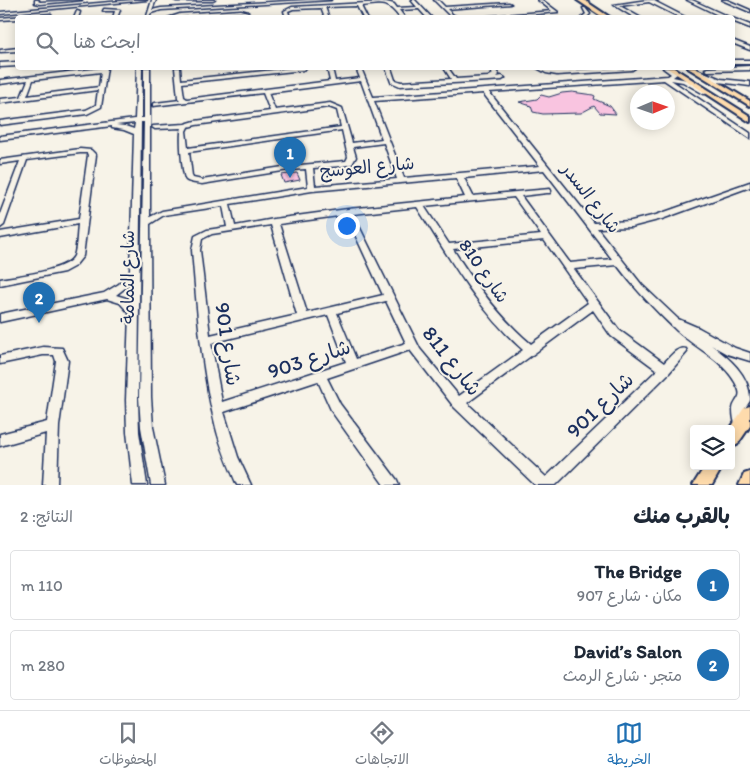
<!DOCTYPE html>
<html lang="ar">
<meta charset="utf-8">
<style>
:root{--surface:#fff;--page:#f2f2f3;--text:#1f2937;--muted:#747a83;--line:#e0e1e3;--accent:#1f6fb2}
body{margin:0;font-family:Itim,"Playpen Sans Arabic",sans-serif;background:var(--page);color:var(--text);direction:rtl}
.controls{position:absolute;right:15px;bottom:15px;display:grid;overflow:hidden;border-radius:5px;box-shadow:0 2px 12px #0003}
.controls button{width:45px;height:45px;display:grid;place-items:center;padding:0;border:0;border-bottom:1px solid var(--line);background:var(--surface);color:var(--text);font:25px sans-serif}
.compass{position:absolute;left:630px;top:85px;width:45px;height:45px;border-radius:50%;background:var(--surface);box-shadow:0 2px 12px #0003;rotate:88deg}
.you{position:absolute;left:346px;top:225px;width:18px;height:18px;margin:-12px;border:4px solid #fff;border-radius:50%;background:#1a73e8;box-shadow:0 0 0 8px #1a73e833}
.badge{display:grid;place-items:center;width:32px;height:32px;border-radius:50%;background:var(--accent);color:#fff;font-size:16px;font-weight:700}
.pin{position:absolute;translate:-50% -41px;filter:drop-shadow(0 1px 2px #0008)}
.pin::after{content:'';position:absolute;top:26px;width:18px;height:15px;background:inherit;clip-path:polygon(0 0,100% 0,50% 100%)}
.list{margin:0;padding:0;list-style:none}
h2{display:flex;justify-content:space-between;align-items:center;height:65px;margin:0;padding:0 20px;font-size:21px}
h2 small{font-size:16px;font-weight:400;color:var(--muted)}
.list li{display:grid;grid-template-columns:32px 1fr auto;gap:15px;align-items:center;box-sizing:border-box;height:70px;margin:0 10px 10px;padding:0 10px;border:1px solid var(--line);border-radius:5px}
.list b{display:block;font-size:19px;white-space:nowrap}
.list p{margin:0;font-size:16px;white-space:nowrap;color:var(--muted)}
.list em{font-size:16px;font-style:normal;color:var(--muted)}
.icon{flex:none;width:28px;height:28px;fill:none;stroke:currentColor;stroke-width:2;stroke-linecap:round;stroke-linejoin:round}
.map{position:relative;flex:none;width:750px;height:485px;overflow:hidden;direction:ltr}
.search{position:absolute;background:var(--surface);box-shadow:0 2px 12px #0003;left:15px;right:15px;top:15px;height:55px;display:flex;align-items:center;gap:12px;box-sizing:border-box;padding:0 18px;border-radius:5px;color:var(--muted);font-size:19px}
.sheet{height:225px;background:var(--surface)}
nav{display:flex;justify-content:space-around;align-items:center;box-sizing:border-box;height:70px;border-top:1px solid var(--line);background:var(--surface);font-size:14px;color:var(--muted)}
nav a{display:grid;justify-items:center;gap:2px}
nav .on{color:var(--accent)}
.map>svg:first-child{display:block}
.building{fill:#f9c4e0;stroke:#1b2f5e}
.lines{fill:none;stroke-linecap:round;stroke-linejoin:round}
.minor-casing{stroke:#1b2f5e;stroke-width:3}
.major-casing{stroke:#1b2f5e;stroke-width:4}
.minor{fill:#f7f3e8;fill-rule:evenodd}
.major{fill:#fedbac;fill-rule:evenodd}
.labels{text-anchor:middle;stroke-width:4;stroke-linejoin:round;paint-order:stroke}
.street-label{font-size:18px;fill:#1b2f5e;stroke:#f7f3e8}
.near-street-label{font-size:21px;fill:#1b2f5e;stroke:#f7f3e8}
</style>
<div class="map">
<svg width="750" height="485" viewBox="0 0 750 485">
<rect width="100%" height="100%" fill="#f7f3e8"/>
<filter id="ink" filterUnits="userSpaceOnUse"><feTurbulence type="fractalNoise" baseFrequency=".02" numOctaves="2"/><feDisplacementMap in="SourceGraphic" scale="10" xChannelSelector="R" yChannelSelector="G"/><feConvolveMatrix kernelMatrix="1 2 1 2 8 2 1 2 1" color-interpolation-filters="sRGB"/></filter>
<g filter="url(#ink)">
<path class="building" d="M572 92 593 95 595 96 594 99 610 106 616 114 600 113 594 106 581 113 543 114 533 112 531 106 519 102 537 99 541 95 549 97 562 93Z
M297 173 300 180 284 183 281 175Z"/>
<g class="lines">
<g class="minor-casing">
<path id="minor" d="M35 0H39L38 1 40 2 82 0 40 4 35 3Z
M132 0H147L0 14V12Z
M152 0H156L152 10 161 8 307 0H331L161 10 151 13 149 16H147Z
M174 0H215L213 1H176Z
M411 0H415L432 18H427L419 9 399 10 405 18H400C386 0 383 4 361 6L367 18H363L357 6 325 7 329 18H325L321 8 293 9 288 11 290 18H286L284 11 292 7 386 2 394 4 397 8 417 7Z
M434 0H438L445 7 509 3 511 4 447 9 453 15 460 18H452Z
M538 0H542L558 12 495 18H468L552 11Z
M647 0H658L654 1 687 18H681L649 2 620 6 641 18H635L614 5Z
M687 0H692L731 18H724Z
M722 0H727L750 10V12Z
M583 8H585L590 14 586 18H581L586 14Z
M104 9 120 10 117 18H113L115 11H103Z
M241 10 248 12 250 18H246L245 14 241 12 168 18 180 14Z
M77 11 80 12 78 18H74Z
M51 14 52 16 18 18V19L0 20V18Z
M732 18 750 25V28L732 21Z
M732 40 750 47V50L732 43Z
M18 48V51L0 52V50Z
M732 60H750V64H732Z
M18 62V66L0 67V63Z
M750 66V70L708 71 705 69 708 68Z
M102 68H107L101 107 87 114 0 125V121L86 110 96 105 98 90 0 103V99L21 97 28 80 0 84V80ZM101 72 99 87 27 96 33 80Z
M137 68H142L141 118H144V68H150V217L162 211 308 187 306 169 289 170 202 184C197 183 190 183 186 180 182 175 179 134 182 128L155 129 152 127 153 126 185 124 195 121 270 111 263 93 153 106V104L155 103 180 100 178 98 175 68H180L181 80 293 68H306L303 70 182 83 184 97 187 99 330 81 327 68H332L335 81 360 78 356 68H361L373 97 668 76 671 74 663 68H669L677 74 673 77 687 80 709 93 704 94 683 82 671 80 750 133V138L664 80 489 92 594 223 631 221 656 215 750 182V187L662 219 631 227 597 228 642 285 678 319 699 328 735 348 750 353V361L727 354 711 345C728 357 750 375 750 399 750 403 746 405 745 409 744 416 749 421 745 428L741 430 737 428C734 423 733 415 733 409 734 400 743 398 738 388 726 361 698 350 677 331 655 310 635 289 617 265L574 269 619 330 664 363C670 357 677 346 686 349L687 352 669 373 556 485H535L454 407 410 350 327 378 340 404 397 480 399 485H384L332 412 318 381 224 412 238 457 251 485H237C229 466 221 448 216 428 201 370 197 309 192 250L195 236 207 230 227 227 223 206 164 215 150 224 151 397 153 427 165 485H151L141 427 139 397 144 122H141L138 400 139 432 147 485H133L127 432 126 400 129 313 120 303 107 299 0 322V314L104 293 119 284 130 271 134 134 124 130 112 128V126L0 140V136L135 119ZM361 81 382 139 352 143 342 108 330 103 275 110 268 93ZM483 93 540 166 404 178 374 101ZM329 107 337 110 341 127 188 148 186 131 188 127 196 125ZM135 123 134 129 125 126 116 125ZM342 130 348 157 346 161 289 166 202 180 193 178 192 176 189 152ZM384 143 397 179 315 186 313 168 342 166 352 164 356 157 353 147ZM544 170 612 259 570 263 521 196 547 193H550L551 191 550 189 473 196 464 178ZM456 178 465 197 348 209 274 219 235 226 230 204 312 191ZM514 197 541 235 449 244 424 206ZM417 207C449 257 478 310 523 350L459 396 420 349 353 214ZM346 215 383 295 307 313 279 224ZM271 225 297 315 210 335 200 250 202 239 212 234ZM544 240 588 303 531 344C499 317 475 284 453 249ZM130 284 129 300 126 298 116 295ZM386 301 406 343 356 359 337 313ZM593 310 611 336 657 370 546 477 467 403ZM328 315 346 362 222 402 211 343Z
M386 68H391L395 80 401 82 451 79 444 68H448L456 79 488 77 493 74 490 68H494L499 75 497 77 502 76 505 78 502 80 489 81 400 86 391 82Z
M537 68C544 67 550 71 557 71L616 68H635L632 70 557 75 546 73Z
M688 68H694L721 79 750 82V86L718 82Z
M80 149 91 150 96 155 83 256 75 266 64 272 0 285V279C16 276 67 271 74 256 77 247 77 234 78 224L0 238V232L79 219 88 155 87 153H80L27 160 4 225 0 228V214L20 161 0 164V160Z
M43 347 62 348 68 361 59 426 57 485H43L46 433 0 446V434L47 422 56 361 54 355H43L0 364V356Z"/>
</g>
<g class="major-casing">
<path id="major" d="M577 0H584L611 18H604Z
M667 68H674L750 116V122Z
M688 68H695L750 101V106Z
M750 406V426L737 445 731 447V429H730L744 408Z
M705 466H723L712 485H693Z
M750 472V485H739L744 474Z"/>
</g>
<use href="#minor" class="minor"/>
<use href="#major" class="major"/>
</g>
</g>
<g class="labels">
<g class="street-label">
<text transform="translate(367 167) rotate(-5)" y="6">شارع العوسج</text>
<text transform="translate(591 198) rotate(52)" y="6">شارع السدر</text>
<text transform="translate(484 271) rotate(55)" y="6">شارع 810</text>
<text transform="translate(128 277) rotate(-90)" y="6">شارع الثمامة</text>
</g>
<g class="near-street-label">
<text transform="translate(228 344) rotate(82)" y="7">شارع 901</text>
<text transform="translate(309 359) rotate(-18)" y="7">شارع 903</text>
<text transform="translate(452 361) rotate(52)" y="7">شارع 811</text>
<text transform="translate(600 405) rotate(-44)" y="7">شارع 901</text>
</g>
</g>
</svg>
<div class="controls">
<button><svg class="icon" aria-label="layers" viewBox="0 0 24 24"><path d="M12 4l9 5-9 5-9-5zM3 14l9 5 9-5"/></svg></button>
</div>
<svg class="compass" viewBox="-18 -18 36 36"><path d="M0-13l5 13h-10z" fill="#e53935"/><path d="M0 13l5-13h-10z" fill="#747a83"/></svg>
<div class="you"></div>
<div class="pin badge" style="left:290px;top:178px">1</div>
<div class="pin badge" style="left:39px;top:323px">2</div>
<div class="search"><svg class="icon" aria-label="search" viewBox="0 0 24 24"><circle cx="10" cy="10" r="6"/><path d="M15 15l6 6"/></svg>ابحث هنا</div>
</div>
<section class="sheet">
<h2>بالقرب منك<small>النتائج: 2</small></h2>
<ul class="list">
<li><span class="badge">1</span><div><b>The Bridge</b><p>مكان · شارع 907</p></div><em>110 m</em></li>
<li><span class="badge">2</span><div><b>David’s Salon</b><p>متجر · شارع الرمث</p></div><em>280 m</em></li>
</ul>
</section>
<nav>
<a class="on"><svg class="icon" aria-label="map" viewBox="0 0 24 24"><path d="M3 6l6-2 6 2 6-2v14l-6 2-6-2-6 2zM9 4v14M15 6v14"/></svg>الخريطة</a>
<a><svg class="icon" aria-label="directions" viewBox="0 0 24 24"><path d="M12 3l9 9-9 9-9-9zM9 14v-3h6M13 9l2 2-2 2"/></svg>الاتجاهات</a>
<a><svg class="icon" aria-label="saved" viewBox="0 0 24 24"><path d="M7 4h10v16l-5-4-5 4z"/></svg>المحفوظات</a>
</nav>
